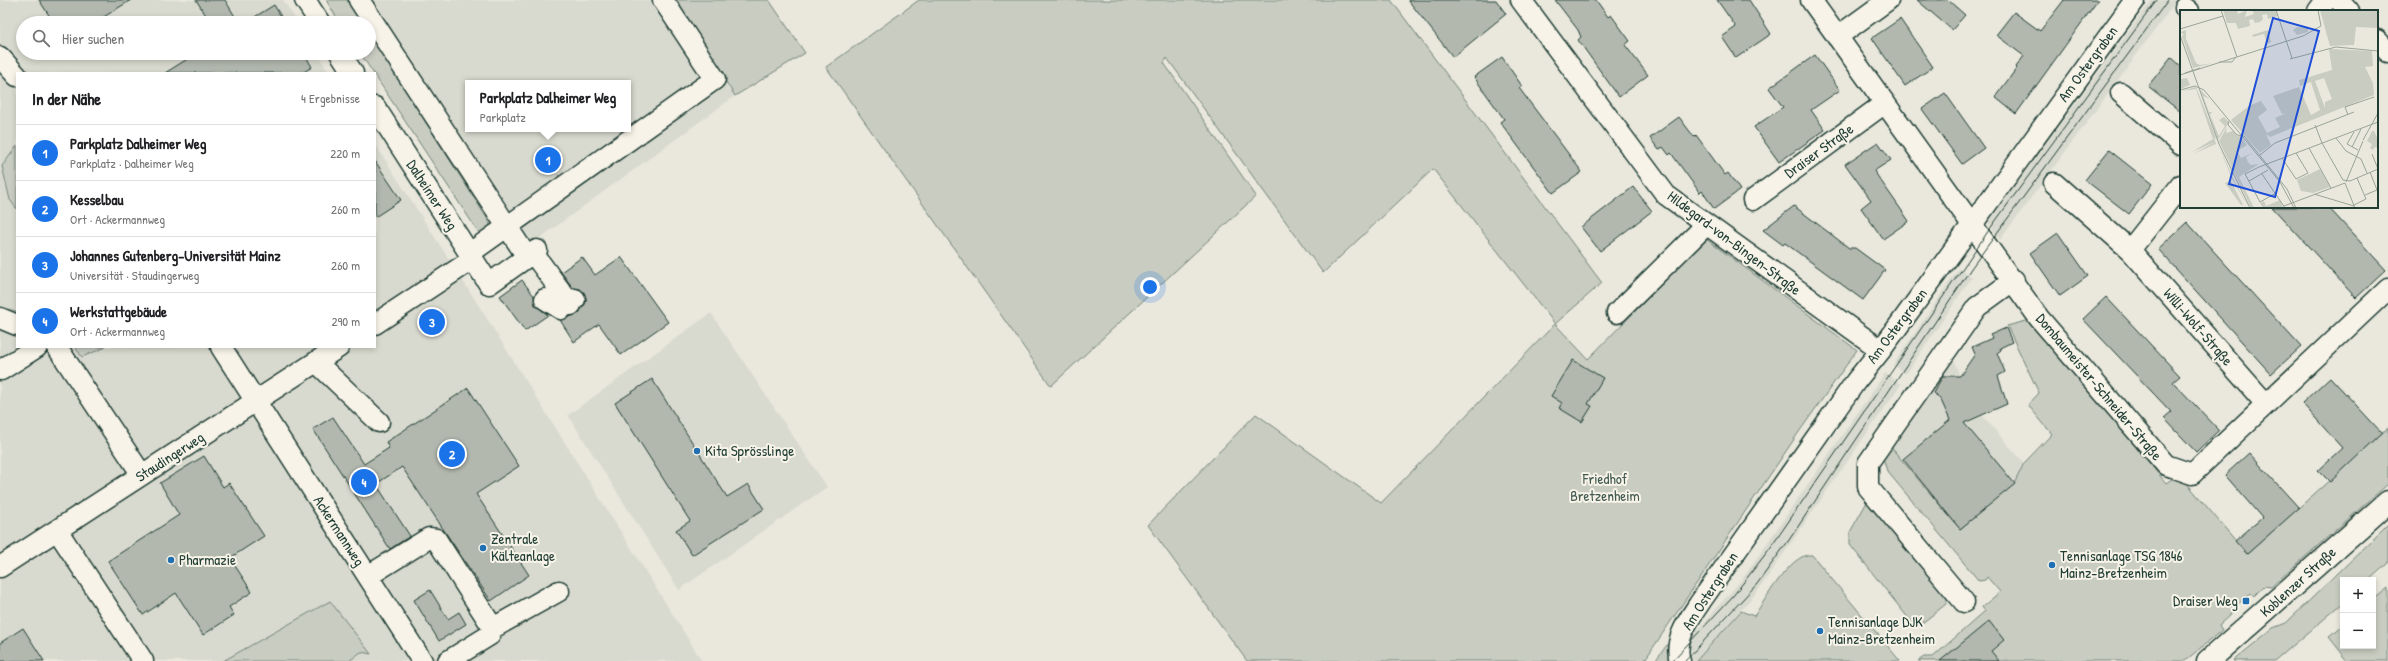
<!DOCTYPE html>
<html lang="de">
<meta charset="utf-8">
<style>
:root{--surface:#fff;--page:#f6f6f6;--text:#202124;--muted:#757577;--line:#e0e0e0;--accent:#1a73e8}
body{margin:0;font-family:"Patrick Hand",sans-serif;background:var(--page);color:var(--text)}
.controls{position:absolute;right:12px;bottom:12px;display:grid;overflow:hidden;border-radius:0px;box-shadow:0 2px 6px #0003}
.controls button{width:36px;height:36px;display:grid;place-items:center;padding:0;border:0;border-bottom:1px solid var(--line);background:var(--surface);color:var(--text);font:20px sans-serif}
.you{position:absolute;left:1150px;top:287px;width:14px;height:14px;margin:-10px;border:3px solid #fff;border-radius:50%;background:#1a73e8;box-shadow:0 0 0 6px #1a73e833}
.badge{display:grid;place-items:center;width:26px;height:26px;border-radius:50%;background:var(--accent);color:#fff;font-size:13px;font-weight:700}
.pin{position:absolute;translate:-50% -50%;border:2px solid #fff;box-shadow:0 1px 4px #0006}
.popup{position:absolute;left:465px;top:80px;width:166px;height:52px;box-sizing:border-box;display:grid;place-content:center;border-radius:0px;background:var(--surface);filter:drop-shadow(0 1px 3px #0005);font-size:13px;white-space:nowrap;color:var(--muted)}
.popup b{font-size:15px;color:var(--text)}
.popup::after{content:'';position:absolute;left:50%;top:100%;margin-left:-8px;border:8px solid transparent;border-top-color:var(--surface)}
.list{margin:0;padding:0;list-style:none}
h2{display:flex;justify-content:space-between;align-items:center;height:52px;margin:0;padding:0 16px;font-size:17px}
h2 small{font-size:13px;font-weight:400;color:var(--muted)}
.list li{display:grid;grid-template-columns:26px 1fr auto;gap:12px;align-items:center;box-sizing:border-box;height:56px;padding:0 16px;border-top:1px solid var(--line)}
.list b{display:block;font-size:15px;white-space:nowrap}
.list p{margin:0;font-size:13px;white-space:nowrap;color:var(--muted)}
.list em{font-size:13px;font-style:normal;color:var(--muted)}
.icon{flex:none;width:22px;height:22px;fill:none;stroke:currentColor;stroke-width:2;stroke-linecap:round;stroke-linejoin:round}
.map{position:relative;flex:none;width:2388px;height:661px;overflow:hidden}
.search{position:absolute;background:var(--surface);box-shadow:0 2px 6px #0003;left:16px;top:16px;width:360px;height:44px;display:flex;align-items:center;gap:10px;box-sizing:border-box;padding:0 14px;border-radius:22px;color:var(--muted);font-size:15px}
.panel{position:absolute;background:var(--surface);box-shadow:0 2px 6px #0003;left:16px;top:72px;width:360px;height:276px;border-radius:0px}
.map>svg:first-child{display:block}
.built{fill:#d9dacf;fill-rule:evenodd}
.green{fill:#c8ccc1;stroke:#74847a}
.building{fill:#b2b8ae;stroke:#1f3d34}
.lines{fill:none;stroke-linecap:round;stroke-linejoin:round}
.minor-casing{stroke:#1f3d34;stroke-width:23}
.major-casing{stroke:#1f3d34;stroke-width:25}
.minor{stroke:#f7f3e8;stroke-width:20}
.major{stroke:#f7f3e8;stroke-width:22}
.tram{stroke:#1f3d34;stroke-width:1}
.poi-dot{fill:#1f6fb2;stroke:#f7f3e8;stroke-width:1.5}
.labels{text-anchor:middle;stroke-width:4;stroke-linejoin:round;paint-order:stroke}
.street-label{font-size:15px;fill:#1f3d34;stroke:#f7f3e8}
.poi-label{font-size:15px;fill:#1f3d34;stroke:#f7f3e8;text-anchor:start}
.park-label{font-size:15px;fill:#415a50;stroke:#f7f3e8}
.inset-road{fill:none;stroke:#99a499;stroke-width:1}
.view{fill:#1d4ed8;fill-opacity:0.15;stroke:#1d4ed8;stroke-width:2}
.inset-edge{fill:none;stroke:#1f3d34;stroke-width:2}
</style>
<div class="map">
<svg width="2388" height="661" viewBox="0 0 2388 661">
<rect width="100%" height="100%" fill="#eae8dd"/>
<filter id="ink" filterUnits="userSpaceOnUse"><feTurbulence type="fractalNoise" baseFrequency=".025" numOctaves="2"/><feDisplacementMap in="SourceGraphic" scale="8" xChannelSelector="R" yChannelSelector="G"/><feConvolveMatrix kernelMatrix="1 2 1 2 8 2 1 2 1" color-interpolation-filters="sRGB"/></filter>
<g filter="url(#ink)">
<path class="built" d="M0 0H283L298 23H23V53H317L329 73H17V347H375V144L474 298 702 661H0Z
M348 0H674L735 96 525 249 515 234 490 251 479 233H485ZM468 83H628V129H468Z
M2152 0H2177L2000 240 1988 222Z
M1959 268 1972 277 1906 374 1893 365Z
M711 313 827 487 679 590 568 415Z
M1950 351 1976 417 1982 415 2024 463 2015 484 1960 529 1890 446Z
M1885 373 1901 384 1757 592 1696 661H1692L1689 642 1692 636 1743 578Z"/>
<path class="green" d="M326 0H348L363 23H340Z
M674 0H769L805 53 735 96Z
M919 0H1391L1602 283 1555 324 1588 359 1706 239 1857 350 1799 432 1644 661H1247L1148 525 1256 414 1381 503 1555 324 1433 169 1323 273 1167 58 1164 63 1256 196 1051 386 826 67Z
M369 33 490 223 489 230 485 233H479L360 53H369Z
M17 146V209L10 200 2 166Z
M2030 320 2166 483 2179 474 2247 554 2388 428V484L2271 587 2264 586 2254 596 2251 593 2232 609V613L2219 625 2222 630 2185 661H1918L1924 657H1933L1985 611 1982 607 2000 592 1987 577 1985 580 1979 581 1887 471 1883 458 1890 446 1960 529 2014 484 2024 463 2052 434 2028 405 2039 393 2007 326Z
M75 347H106L82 357Z
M1867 502 1948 597 1946 604 1921 624H1913L1850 545V532Z
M2388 525V563L2369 580H2343V603L2275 661H2233L2273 628 2286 623Z
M1807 555H1812L1900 661H1696L1741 611 1754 616C1766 599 1787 560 1807 555Z
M2388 588V661H2348L2329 637 2343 625V646H2373V600Z
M330 601 371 654 361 652 349 661H223Z
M1670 641 1671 657 1667 661H1655Z"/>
<path class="building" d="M39 0H131L94 23H54Z
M196 0H225L239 23H211Z
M1408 0H1496L1506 14 1453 57Z
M1555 0H1596L1608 17 1611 15 1630 41 1625 45 1648 75 1619 97 1578 40 1581 37 1578 30Z
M1717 0H1749L1771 34 1736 58 1722 37 1736 27Z
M1917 0H1948L1965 15 1952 30Z
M2064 0H2098L2016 114 1995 97 2017 68 2016 67 2024 56 1996 35 2014 12 2040 31Z
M274 5 285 23H245Z
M1900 19 1933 67 1905 86 1872 38Z
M197 53H304L312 67 302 73H165Z
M1815 55 1840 90 1811 110 1825 130 1779 162 1754 127 1783 107 1769 88Z
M1502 57 1522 86 1519 88 1582 172 1553 193 1500 122 1504 119 1474 77Z
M2171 57 2181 66V112L2148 86Z
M1945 93 1984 148 1962 164 1922 109Z
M1679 117 1694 137 1696 135 1725 175 1728 173 1740 190 1714 209 1702 191 1700 193 1671 153 1669 155 1663 147 1659 150 1650 138Z
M1878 142 1891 160 1874 171 1909 221 1883 239 1861 208 1871 200 1845 164Z
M2109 150 2152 184 2129 214 2085 180Z
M375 161 401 200 375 217Z
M1633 187 1652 211 1600 251 1581 227Z
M1794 206 1849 248H1855L1885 270 1863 300 1785 243 1783 245 1763 230Z
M2272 207H2328L2386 270 2356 298Z
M2187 222 2301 347 2271 374 2158 249Z
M2058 233 2088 276 2060 296 2030 253Z
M582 257 595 275 621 257 668 322 621 355 599 324 574 342 560 320 578 314 585 304 586 298 580 289 573 288 561 272Z
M522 280 534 296 535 305 548 315 525 331 500 296Z
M2106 297 2180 376 2173 382 2219 430 2196 452 2164 418 2171 412 2083 319Z
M2006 328 2012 342 2000 348 2001 350 1997 353 2005 372 1998 376 2007 404 1964 423 2015 484 1960 529 1903 459 1950 420 1940 398 1933 393 1943 376H1960L1975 354 1972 347 1992 338 1990 335Z
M1573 360 1603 378 1588 404 1592 406 1582 422 1559 408 1562 403 1551 396Z
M2330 377 2382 433 2330 482 2318 470 2342 448 2302 403Z
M652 379 727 497 748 484 764 509 692 555 676 530 690 521 615 403Z
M468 388 519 466 476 494 529 575 491 601 402 467 376 484 410 536 390 549 313 429 333 417 364 464 389 448 386 442Z
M2249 453 2299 508 2247 554 2235 541 2262 518 2225 475Z
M204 456 223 487 229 483 264 536 230 558 252 592 229 607 234 615 203 635 176 593 143 615 108 561 179 515 160 483Z
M430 590 448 619 459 612 466 624 439 641 414 600Z
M1989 621 2004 640 1991 651 1999 661H1940Z
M23 628 44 661H0V643Z"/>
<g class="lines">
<g class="minor-casing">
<path id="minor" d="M305 0 320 23
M359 0 527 257
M1521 0 1666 195 1881 350
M1811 0 2039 318 2166 465 2192 474 2388 289
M2339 0 2349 11
M2185 8 2189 11
M2318 11 2326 0
M1837 37 1888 0
M2377 40 2388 52
M340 53 353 73
M0 57 17 76
M2121 93 2181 145
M375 107 489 284 537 250
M2054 183 2130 250 2266 404
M1753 200 1885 103
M2130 250 2181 185
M470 253 715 79 663 0
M533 253 571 305
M545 299 561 309 575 299
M1617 313 1706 225
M0 318 17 325
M375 324 473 259
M57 347 142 475
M221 347 422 661
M316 362 379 422
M1 370 37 347
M57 530 143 661
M0 567 339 347
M368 576 429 538 436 539 493 628 490 635 448 661
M1964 602 1868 487V463L1977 307 2014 280
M493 628 559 591
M1680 661C1673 639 1690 618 1701 601L1856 381 1881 350 2135 0"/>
</g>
<g class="major-casing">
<path id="major" d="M2208 661 2388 502"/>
</g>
<use href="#minor" class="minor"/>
<use href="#major" class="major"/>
<path class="tram" d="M1672 661 1733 596 1771 547 1989 230 2157 0
M1685 661 1757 584 1789 540 1972 267 2168 0"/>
</g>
</g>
<g class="poi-dot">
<circle cx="697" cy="451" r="4"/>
<circle cx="483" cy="548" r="4"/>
<circle cx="171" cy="560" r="4"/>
<circle cx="2052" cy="565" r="4"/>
<rect x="2242" y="597" width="8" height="8" rx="2"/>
<circle cx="1820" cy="631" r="4"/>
</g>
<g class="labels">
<g class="street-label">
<text transform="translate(2088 64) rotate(-54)" y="5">Am Ostergraben</text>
<text transform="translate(1819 151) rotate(-36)" y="5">Draiser Straße</text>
<text transform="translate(432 195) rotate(57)" y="5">Dalheimer Weg</text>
<text transform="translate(1734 243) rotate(37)" y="5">Hildegard-von-Bingen-Straße</text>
<text transform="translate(1897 326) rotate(-53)" y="5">Am Ostergraben</text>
<text transform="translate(2198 327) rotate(49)" y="5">Willi-Wolf-Straße</text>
<text transform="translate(2099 387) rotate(50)" y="5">Dombaumeister-Schneider-Straße</text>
<text transform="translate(170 457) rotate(-33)" y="5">Staudingerweg</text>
<text transform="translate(339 531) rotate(57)" y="5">Ackermannweg</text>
<text transform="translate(2298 582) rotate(-42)" y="5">Koblenzer Straße</text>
<text transform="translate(1710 591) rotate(-57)" y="5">Am Ostergraben</text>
</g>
<g class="poi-label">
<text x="705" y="456">Kita Sprösslinge</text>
<text x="491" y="544">Zentrale<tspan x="491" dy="17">Kälteanlage</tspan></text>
<text x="2060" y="561">Tennisanlage TSG 1846<tspan x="2060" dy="17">Mainz-Bretzenheim</tspan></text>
<text x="179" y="565">Pharmazie</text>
<text x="2238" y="606" text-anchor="end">Draiser Weg</text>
<text x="1828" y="627">Tennisanlage DJK<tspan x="1828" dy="17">Mainz-Bretzenheim</tspan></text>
</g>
<g class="park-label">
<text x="1605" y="484">Friedhof<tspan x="1605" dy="17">Bretzenheim</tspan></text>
</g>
</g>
<g transform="translate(2180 10)">
<rect width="198" height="198" fill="#eae8dd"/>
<path d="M43 0H57L58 4 67 0 65 7 74 4 72 0H96L98 6 88 9 87 4 82 5 83 9 80 12 75 13 73 9 69 10 70 16 58 19 56 13H47ZM140 0H198V18L176 17 174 35 150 36ZM117 17 128 18V22L117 25 113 20ZM6 20V29L16 53 20 55 33 53 13 58 2 26 4 25 1 22ZM88 20 91 32 87 34 84 24 73 27 72 25ZM149 39 192 41 193 56 185 57 193 73 194 85 90 127 86 124 91 135 80 143 51 110 69 96 81 91 87 100 78 107 87 123 100 117 95 108 106 103 102 104 93 86 119 77 131 105 140 100 131 72 120 76 119 70 152 60ZM144 68 152 89 145 92V98L135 71ZM7 68 10 75 0 79V69ZM16 77 37 130 34 127 36 134 13 144 35 132 12 142 33 129 16 79 1 81ZM20 79 29 89 23 86 29 102H32L30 105 39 126 45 116 39 110 44 107 49 112 38 130ZM47 117 46 123 53 121 57 126H61L67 135 57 141 61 148 72 143 66 147 68 152 71 155 79 154 59 167 74 198H71L39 131ZM192 121H194L198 130V138L195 137 193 140 190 138 192 134 187 131ZM39 136 53 168 69 198 52 169ZM140 159 150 177 133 183 121 181 117 170ZM51 171 63 195H61L45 173ZM100 190 103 198H83L80 193 84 191 86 196Z" fill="#c8ccc1" fill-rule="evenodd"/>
<path class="inset-road" d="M41 0 57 47M96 0 112 48M0 19 43 6M0 25 39 134 70 198M110 49 156 37 198 41M39 52H52L56 47M5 63 20 58M0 65 123 26 141 16 138 0M0 80 15 76 24 80 100 172 114 198M168 105 165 97 194 87M49 111 48 115 57 125 64 126 107 179 116 198M135 115 142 133M174 122 167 134 178 140M156 128 166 141 181 149 187 163M183 130 198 103M142 133 163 170 170 171 198 159M172 137 181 119M129 138 151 178M192 144 198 159M80 145 95 133 174 102M102 148 116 169 128 163 116 143M190 162 197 180M82 164 105 198M69 171 88 160M166 172 183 131M165 173 175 198M96 183 80 192 65 164 79 157 198 112M134 184 174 196M185 185 197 180M174 195 186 189 177 168M104 196 165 173"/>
<path class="view" d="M93 8 139 21 95 187 49 174Z"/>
<rect width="198" height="198" class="inset-edge"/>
</g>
</svg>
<div class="controls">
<button>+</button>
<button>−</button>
</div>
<div class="you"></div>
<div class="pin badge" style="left:548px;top:160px">1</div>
<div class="popup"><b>Parkplatz Dalheimer Weg</b>Parkplatz</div>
<div class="pin badge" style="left:452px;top:454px">2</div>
<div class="pin badge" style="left:432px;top:322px">3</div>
<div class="pin badge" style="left:364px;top:482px">4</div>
<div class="search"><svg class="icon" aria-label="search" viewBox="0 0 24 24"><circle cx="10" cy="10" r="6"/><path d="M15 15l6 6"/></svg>Hier suchen</div>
<section class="panel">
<h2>In der Nähe<small>4 Ergebnisse</small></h2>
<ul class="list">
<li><span class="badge">1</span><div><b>Parkplatz Dalheimer Weg</b><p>Parkplatz · Dalheimer Weg</p></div><em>220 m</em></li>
<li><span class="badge">2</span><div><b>Kesselbau</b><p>Ort · Ackermannweg</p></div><em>260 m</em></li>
<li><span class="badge">3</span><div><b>Johannes Gutenberg-Universität Mainz</b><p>Universität · Staudingerweg</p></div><em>260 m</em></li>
<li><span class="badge">4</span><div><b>Werkstattgebäude</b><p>Ort · Ackermannweg</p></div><em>290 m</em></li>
</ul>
</section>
</div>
